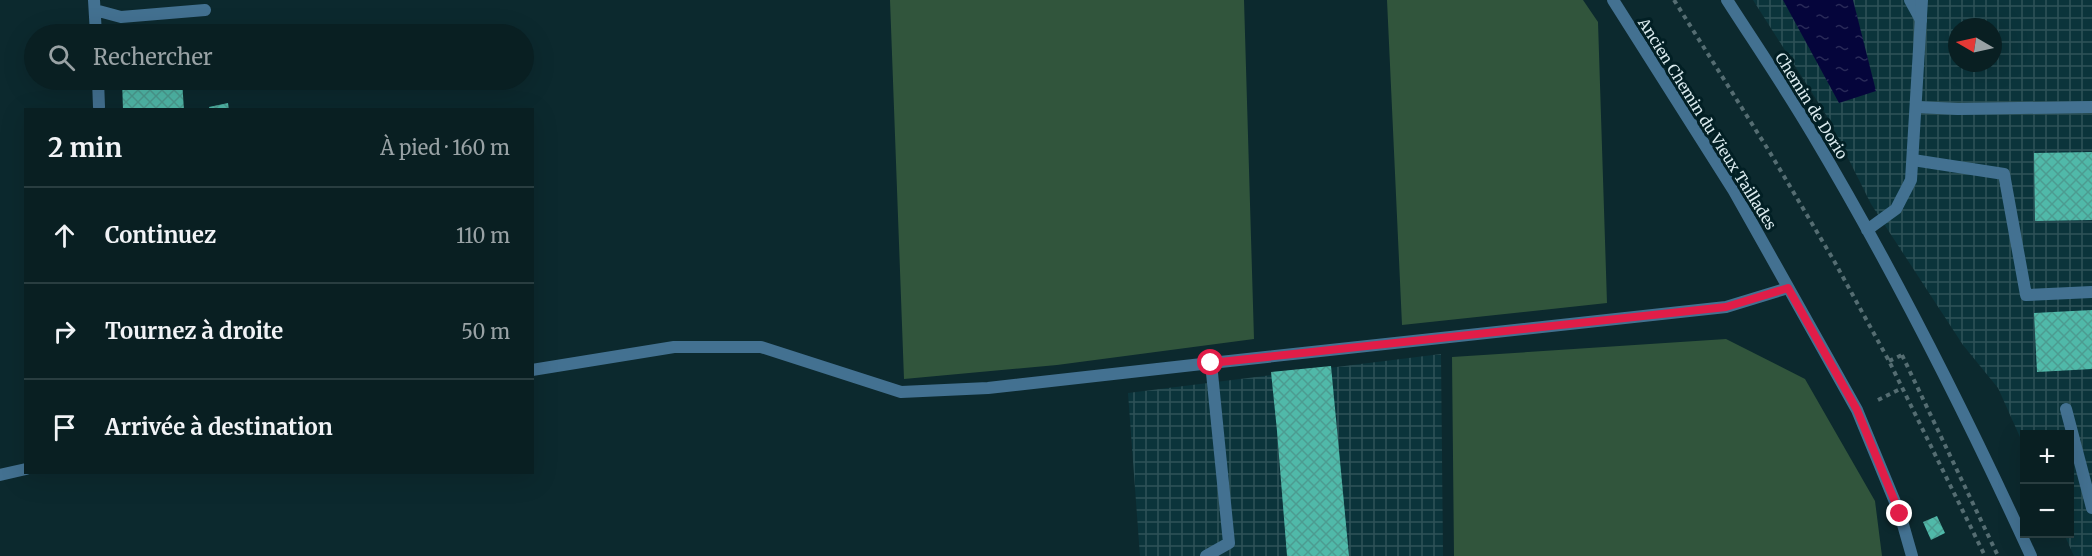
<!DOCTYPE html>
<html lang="fr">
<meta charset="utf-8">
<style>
:root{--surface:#091f22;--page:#12272a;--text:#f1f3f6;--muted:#99a2a5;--line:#293d40}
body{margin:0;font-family:Merriweather,serif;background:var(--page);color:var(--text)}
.controls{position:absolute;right:18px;bottom:18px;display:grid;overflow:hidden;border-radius:0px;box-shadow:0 6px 24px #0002}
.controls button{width:54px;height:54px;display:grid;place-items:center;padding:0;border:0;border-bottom:2px solid var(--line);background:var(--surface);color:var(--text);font:30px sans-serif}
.compass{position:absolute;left:1948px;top:18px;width:54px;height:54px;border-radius:50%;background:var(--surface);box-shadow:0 6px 24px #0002;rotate:279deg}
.stop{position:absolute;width:18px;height:18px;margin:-14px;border:4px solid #e11d48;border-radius:50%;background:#fff}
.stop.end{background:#e11d48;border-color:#fff;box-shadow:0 2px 6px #0008}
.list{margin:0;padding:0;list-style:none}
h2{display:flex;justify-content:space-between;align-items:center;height:78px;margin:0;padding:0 24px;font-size:26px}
h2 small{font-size:20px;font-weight:400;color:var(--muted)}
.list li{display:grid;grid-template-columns:39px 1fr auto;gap:18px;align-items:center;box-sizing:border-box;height:96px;padding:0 24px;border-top:2px solid var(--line)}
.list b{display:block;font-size:22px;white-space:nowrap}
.list em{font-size:20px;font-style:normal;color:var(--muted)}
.icon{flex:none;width:33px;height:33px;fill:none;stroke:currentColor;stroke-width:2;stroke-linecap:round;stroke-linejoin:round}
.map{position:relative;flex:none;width:2092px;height:556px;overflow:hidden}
.search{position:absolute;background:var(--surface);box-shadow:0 6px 24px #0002;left:24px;top:24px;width:510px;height:66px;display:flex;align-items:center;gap:15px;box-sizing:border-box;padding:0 21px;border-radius:33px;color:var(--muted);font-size:22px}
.panel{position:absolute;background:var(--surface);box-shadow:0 6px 24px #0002;left:24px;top:108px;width:510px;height:366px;border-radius:0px}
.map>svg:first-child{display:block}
.industrial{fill:url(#industrial-grid);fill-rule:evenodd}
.grass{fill:#31553c}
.water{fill:url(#water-ripples)}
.building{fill:url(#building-cross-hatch)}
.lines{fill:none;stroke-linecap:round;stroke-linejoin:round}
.path{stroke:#556d72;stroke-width:4;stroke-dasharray:4.5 4.5;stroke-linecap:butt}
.service{stroke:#437191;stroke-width:12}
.minor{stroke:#437191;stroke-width:12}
.route{stroke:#e11d48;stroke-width:8}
.labels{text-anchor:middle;stroke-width:6;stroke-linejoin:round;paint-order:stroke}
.street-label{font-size:15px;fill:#dbebef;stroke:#021f24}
</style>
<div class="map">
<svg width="2092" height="556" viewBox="0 0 2092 556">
<defs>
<pattern id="industrial-grid" width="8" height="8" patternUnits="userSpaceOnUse" patternTransform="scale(1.5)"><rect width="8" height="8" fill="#0b343b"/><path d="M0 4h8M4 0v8" fill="none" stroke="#2e5258"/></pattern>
<pattern id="water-ripples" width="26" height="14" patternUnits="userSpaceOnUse" patternTransform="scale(1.5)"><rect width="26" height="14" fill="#05053b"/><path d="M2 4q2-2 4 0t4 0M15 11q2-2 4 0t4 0" fill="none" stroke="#292a58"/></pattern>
<pattern id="building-cross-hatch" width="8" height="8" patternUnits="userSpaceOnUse" patternTransform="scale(1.5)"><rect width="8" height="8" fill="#50b9a9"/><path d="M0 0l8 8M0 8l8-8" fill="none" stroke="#4c9c91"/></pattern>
</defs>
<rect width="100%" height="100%" fill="#0c292e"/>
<path class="industrial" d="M1753 0H2092V556H2074L2064 534H2070V434H2024V446L1998 388 1963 345 1871 204 1828 118ZM1957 27H1993V63H1957Z
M1441 354 1443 556H1140L1128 393Z"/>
<path class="grass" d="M890 0H1244L1254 339 1057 365 904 379Z
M1387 0H1583L1598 22 1607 303 1402 325Z
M1726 339 1805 379 1875 501 1882 556H1454L1452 357Z"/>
<path class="water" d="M1783 0H1853L1876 91 1839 103Z"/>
<path class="building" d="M179 30 180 34H153L152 33Z
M122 80H182L184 110H123Z
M228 103 229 110H210L209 107Z
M2092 152V220L2035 221 2034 153Z
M2092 310V369L2037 372 2034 313Z
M1331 366 1349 556H1287L1277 431 1271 372Z
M1937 516 1945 533 1931 540 1923 522Z"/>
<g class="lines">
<path class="path" d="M1674 0 1769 151 1833 259 1889 361 1985 556
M1902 355 1998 556
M1889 361 1902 355
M1878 400 1902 388"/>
<path class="service" d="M94 0 96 34
M1910 0 1921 20
M95 10 121 17 205 10
M98 80 99 107
M1917 107 1958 109 2092 107
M1913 160 2004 174 2026 295 2092 292
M532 370 674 347H761L901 392 988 388 1211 363
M2066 409 2092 508
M0 475 26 469
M1206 556 1229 543 1211 363 1726 307 1788 288"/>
<path class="minor" d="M1613 0 1734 191 1857 410 1900 514 1912 556
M1727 0C1756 45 1786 89 1813 135 1894 271 1965 412 2031 556
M1867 230 1896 209 1911 180 1922 0"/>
</g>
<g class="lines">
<path class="route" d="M1211 363 1726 307 1788 288 1857 410 1900 514"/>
</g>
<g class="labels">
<g class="street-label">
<text transform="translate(1811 106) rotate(58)" y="5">Chemin de Dorio</text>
<text transform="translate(1707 124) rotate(58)" y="5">Ancien Chemin du Vieux Taillades</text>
</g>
</g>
</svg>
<div class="controls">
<button>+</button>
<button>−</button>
</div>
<svg class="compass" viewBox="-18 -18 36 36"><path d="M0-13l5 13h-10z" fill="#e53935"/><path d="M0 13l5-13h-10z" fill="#99a2a5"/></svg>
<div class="stop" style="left:1211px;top:363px"></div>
<div class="stop end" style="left:1900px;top:514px"></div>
<div class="search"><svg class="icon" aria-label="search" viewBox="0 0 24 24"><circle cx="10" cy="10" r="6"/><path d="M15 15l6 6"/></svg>Rechercher</div>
<section class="panel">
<h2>2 min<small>À pied · 160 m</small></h2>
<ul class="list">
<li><svg class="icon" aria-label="ahead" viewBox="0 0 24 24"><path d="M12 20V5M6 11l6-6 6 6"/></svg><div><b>Continuez</b></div><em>110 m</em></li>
<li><svg class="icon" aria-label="right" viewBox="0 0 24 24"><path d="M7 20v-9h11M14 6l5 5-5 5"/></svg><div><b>Tournez à droite</b></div><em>50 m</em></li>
<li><svg class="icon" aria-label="arrive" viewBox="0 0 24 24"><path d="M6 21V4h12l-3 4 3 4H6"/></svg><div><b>Arrivée à destination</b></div></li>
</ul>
</section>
</div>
